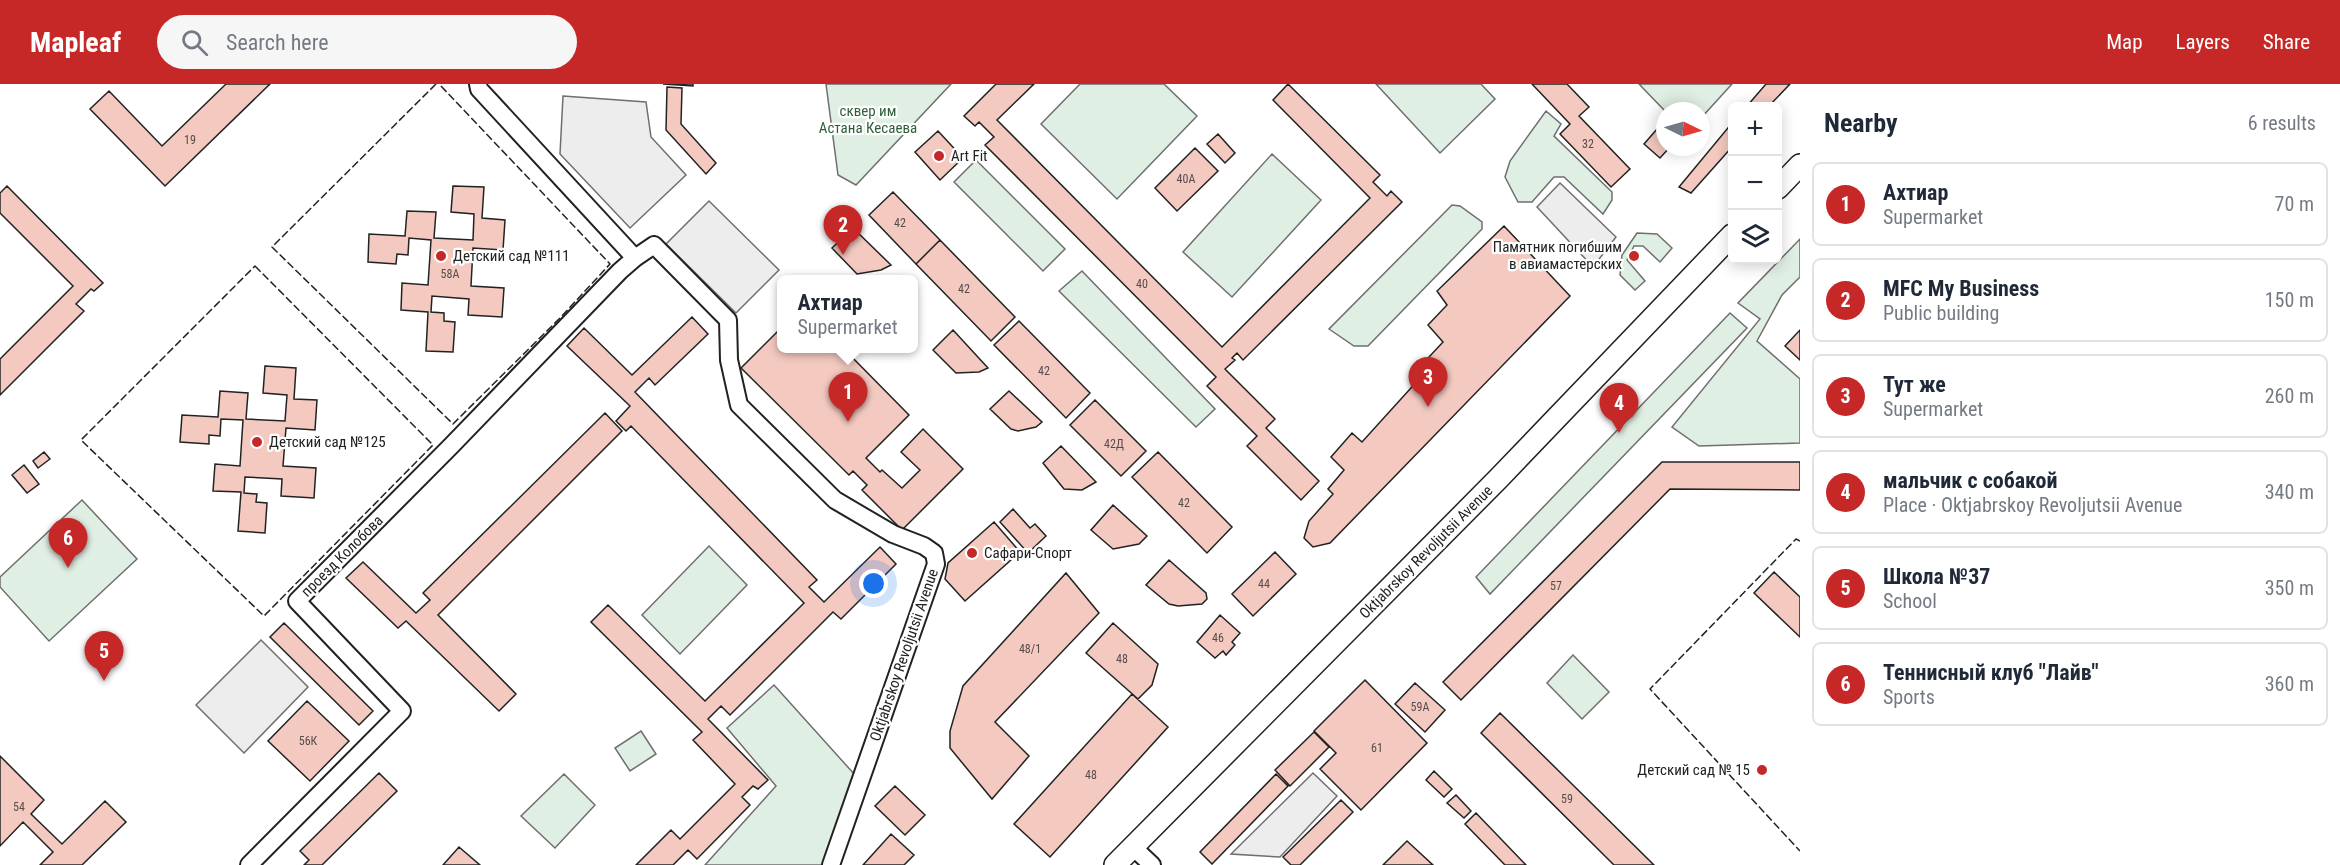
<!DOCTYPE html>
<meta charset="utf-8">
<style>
:root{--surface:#fff;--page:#f6f6f7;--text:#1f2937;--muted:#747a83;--line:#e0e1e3;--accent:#c62828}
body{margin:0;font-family:"Roboto Condensed",sans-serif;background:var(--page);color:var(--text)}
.controls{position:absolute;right:18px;top:18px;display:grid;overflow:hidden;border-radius:9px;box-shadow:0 3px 15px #0003}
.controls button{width:54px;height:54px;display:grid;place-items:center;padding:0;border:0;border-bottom:2px solid var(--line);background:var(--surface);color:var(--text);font:30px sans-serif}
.compass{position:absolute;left:1656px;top:18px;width:54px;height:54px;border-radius:50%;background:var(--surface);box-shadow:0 3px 15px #0003;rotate:95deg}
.you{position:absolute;left:874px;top:500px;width:21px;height:21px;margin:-15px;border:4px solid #fff;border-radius:50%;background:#1a73e8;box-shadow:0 0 0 9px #1a73e833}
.badge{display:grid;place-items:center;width:39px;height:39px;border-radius:50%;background:var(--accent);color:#fff;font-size:20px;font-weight:700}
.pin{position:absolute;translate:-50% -50px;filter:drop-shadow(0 2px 3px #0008)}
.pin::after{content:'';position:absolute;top:32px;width:21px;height:18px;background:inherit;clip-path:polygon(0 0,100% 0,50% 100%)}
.popup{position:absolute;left:777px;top:191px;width:141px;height:78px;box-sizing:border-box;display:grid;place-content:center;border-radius:9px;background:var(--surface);filter:drop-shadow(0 2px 4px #0005);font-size:20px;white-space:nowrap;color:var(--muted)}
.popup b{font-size:22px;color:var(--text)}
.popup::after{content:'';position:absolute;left:50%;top:100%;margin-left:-12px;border:12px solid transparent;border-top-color:var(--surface)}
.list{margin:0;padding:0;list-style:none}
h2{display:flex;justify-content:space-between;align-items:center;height:78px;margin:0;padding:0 24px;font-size:26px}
h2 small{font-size:20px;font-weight:400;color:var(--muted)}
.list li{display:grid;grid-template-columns:39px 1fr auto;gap:18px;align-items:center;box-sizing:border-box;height:84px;margin:0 12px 12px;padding:0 12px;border:2px solid var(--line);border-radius:9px}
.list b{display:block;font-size:22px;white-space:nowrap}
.list p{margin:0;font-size:20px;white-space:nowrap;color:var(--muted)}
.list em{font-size:20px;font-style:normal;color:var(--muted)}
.icon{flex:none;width:33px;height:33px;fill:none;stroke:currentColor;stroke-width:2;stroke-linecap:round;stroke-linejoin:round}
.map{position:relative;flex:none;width:1800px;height:781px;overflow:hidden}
header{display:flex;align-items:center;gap:36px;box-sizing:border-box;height:84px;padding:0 30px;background:var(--accent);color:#fff}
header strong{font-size:28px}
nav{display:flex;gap:33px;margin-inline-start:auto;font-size:21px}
.search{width:420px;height:54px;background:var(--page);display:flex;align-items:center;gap:15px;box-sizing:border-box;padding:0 21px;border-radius:33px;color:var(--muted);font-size:22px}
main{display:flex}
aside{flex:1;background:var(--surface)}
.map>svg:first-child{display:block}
.green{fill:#e0efe3;stroke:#6f6f6f;stroke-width:1.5}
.parking{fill:#ededed;stroke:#6f6f6f;stroke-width:1.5}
.building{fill:#f3c9c0;stroke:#222;stroke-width:1.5}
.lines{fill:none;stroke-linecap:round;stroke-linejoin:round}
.minor-casing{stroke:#222;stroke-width:20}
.major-casing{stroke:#222;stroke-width:24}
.minor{stroke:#fff;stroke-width:16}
.major{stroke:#fff;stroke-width:21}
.fence{stroke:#222;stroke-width:1.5;stroke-dasharray:8 3;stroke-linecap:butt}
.poi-dot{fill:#c62828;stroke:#fff;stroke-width:2}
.labels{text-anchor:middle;stroke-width:4.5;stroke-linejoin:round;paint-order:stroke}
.number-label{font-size:12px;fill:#564c4a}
.park-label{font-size:15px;fill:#2f5e38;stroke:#fff}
.poi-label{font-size:15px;fill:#222;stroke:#fff;text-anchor:start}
.street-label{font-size:15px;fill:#222;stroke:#fff}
</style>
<header>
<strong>Mapleaf</strong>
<div class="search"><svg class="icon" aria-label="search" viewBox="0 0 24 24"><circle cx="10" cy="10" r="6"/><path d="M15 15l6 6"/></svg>Search here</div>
<nav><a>Map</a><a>Layers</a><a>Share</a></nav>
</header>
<main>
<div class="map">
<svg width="1800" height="781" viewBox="0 0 1800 781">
<rect width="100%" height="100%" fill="#fff"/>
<path class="green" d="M826 0H951L856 101 838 91Z
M1080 0H1164L1197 32 1117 115 1041 40Z
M1376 0H1481L1495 15 1440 69Z
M1639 0H1732L1701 34V27H1665Z
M1546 27 1561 40 1554 52 1612 108V116L1603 130 1564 93H1554L1532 118H1518L1505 93 1510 77Z
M1272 70 1321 116 1232 213 1183 168Z
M976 76 1065 165 1043 187 954 98Z
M1452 121 1460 122 1482 138V145L1368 262H1354L1329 245Z
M1637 149 1657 150 1672 164 1660 178 1643 162H1634L1627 176 1645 197 1635 206 1620 191 1622 171Z
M1800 155V193L1782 211 1757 257 1800 295V359L1699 362 1672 343 1760 235 1738 219Z
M1082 187 1215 325 1196 343 1059 207Z
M1730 229 1747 244 1490 510 1476 493Z
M82 416 137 475 49 557 0 503V493Z
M709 462 747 501 680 570 642 531Z
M1573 571 1609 608 1582 635 1547 599Z
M774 601 855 691 825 781H705L776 702 727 644Z
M641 647 656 670 630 687 615 664Z
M564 690 595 721 555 764 521 732Z"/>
<path class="parking" d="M563 12 646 18 651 53 686 91 630 144 560 70Z
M1560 99 1616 153 1593 183 1537 123Z
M709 117 779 186 736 229 666 160Z
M261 556 308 603 244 669 196 621Z
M1313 689 1337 712 1280 773 1231 770Z"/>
<path class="building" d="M226 0H270L165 102 90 25 109 7 162 62Z
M663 0H693V2Z
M996 0H1034L997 36 1222 263 1370 114 1273 16 1288 0 1380 91 1373 98 1387 112 1391 107 1402 118 1243 276 1237 269 1232 274 1235 276 1225 285 1275 335 1266 344 1319 397 1301 416 1247 362 1257 352 1207 302 1216 293 985 61 994 53 979 38 975 42 964 32Z
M1532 0H1567L1589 23 1579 32 1630 85 1611 103 1560 50 1570 40Z
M1766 0H1790L1769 22H1747Z
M667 3 682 4 681 40 716 79 706 90 666 46Z
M1665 36V63H1670L1660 74 1644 60Z
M1732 39V63L1691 109 1679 103Z
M938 47 963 74 940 96 915 68Z
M1218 50 1235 69 1225 79 1207 60Z
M1195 64 1218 87 1177 127 1155 104Z
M7 102 103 199 94 207 91 205 76 220 84 227 0 311V275L73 202 0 129V109Z
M453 102 484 103 482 134 505 136 503 166 473 164 471 202 504 204 502 233 468 231 469 215 432 212 431 228 444 229V237L455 238 453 268 426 267 428 228 401 226 402 199 428 201 431 156 409 154 408 171 397 170 396 180 368 178 369 150 405 152 407 127 436 128 434 154 473 156 474 130 451 128Z
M893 108 940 156 916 180 869 131Z
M1504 142 1570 212 1330 459 1313 463 1304 454 1309 437 1333 410 1328 405 1344 386 1331 373 1352 349 1362 358 1420 294 1415 288 1443 258 1428 241 1447 221 1437 207Z
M853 144 891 181 881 186 857 190 832 164Z
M940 156 1015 233 991 257 916 180Z
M692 233 708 250 655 301 649 294 635 308 817 496 809 503 824 518 880 463 896 480 841 535 833 528 730 631 721 622 708 635 768 696 758 705 753 702 742 713 750 721 697 775 688 766 673 781H636L671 746 680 755 735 700 693 656 702 648 591 538 608 521 705 617 804 519 631 342 626 347 616 337 630 322 567 262 584 244 632 291Z
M1019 237 1090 309 1066 334 994 261Z
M782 243V264H843L909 331 866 374 880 388 882 386 902 404 920 386 901 368 923 345 963 385 902 446 862 406 867 401 853 387 849 391 741 284Z
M953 246 988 284 979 288 956 289 933 266Z
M1800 246V276L1785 262Z
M265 282 296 284 294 315 317 316 315 346 286 344 283 382 316 384 314 414 281 412 282 395 245 393 244 409 257 410 256 418 267 419 265 449 238 447 241 408 213 407 215 380 240 382 243 336 221 335 220 352 209 351V360L180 358 182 331 218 333 220 307 248 309 246 335 285 337 287 311 263 309Z
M1009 307 1042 338 1036 343 1018 347 1011 345 990 325Z
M1095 316 1146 367 1121 392 1070 341Z
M605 329 622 347 438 531 516 610 499 627 406 537 398 544 346 494 363 478 416 529 430 516 423 509Z
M1061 362 1096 398 1082 406 1064 405 1043 379Z
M44 368 50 375 38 384 33 377Z
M1158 368 1232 443 1207 469 1132 393Z
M1662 378H1800V406L1670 405 1461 616 1443 598Z
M24 381 39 400 27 409 12 391Z
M1113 421 1147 452 1139 460 1113 465 1091 446Z
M1013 425 1030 444 1035 440 1046 452 1028 469 1000 438Z
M994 438 1020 468 965 517 945 495 948 479Z
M1275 468 1296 490 1253 532 1232 510Z
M1169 476 1206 509 1207 515 1202 520 1178 522 1169 520 1146 501Z
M1774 488 1800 513V553L1754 509Z
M1066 489 1099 529 995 638 1029 672 992 715 950 664V647L963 602Z
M1220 531 1240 549 1232 558 1235 561 1226 571 1223 567 1215 574 1197 558Z
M284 539 373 627 359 641 270 553Z
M1113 539 1158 580 1152 601 1138 615 1086 569Z
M1365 596 1427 659 1361 726 1320 685 1336 669 1314 647Z
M1415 599 1445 626 1425 648 1395 620Z
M1132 610 1168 643 1050 773 1014 740Z
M307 617 349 657 310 697 268 657Z
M1500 629 1576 704 1654 781H1614L1481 649Z
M1314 648 1329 663 1290 702 1275 686Z
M0 672 44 716 31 730 62 760 105 717 126 738 82 781H40L53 768 23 738 0 762Z
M1434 687 1452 705 1444 713 1426 696Z
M379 689 397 707 322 781H304L309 776 300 767Z
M1276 690 1288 702 1212 780 1200 768Z
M895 702 925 731 905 751 875 722Z
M1456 711 1471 727 1464 734 1447 719Z
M1341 716 1353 728 1300 781H1291L1283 773Z
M1476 729 1526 781H1505L1465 740Z
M891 750 914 771 904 781H863Z
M1407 757 1433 781H1383Z
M459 763 480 781H443Z"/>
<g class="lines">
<g class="minor-casing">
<path id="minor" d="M478 0 479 5 635 174
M1133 763 1152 781
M249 781 402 627 297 517 451 362 620 187 635 174 654 161 728 236 729 276 739 321 835 416 893 450 924 462 934 469 936 480 831 781"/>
</g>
<g class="major-casing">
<path id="major" d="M1778 104 1800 81
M1115 781 1498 395 1732 151"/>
</g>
<use href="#minor" class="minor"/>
<use href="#major" class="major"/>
<path class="fence" d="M436 0 272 163 453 340 560 234 610 180 439 0
M255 182 433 361 264 532 81 356Z
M1800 457 1796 455 1650 605 1800 767"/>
</g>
<g class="poi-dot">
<circle cx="939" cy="72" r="6"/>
<circle cx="441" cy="172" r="6"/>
<circle cx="1634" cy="172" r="6"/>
<circle cx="257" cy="358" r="6"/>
<circle cx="972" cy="469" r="6"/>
<circle cx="1762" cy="686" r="6"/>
</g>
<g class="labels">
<g class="number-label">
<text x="190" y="60">19</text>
<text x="1588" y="64">32</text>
<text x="1186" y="99">40А</text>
<text x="900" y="143">42</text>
<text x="450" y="194">58А</text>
<text x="1142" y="204">40</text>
<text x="964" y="209">42</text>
<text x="1044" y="291">42</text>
<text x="1114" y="364">42Д</text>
<text x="1184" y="423">42</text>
<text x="1264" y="504">44</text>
<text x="1556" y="506">57</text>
<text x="1218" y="558">46</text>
<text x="1030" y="569">48/1</text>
<text x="1122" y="579">48</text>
<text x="1420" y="627">59А</text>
<text x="308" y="661">56К</text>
<text x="1377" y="668">61</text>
<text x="1091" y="695">48</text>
<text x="1567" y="719">59</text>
<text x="19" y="727">54</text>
</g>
<g class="park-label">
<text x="868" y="32">сквер им<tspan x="868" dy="17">Астана Кесаева</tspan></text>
</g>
<g class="poi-label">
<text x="951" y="77">Art Fit</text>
<text x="1622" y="168" text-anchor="end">Памятник погибшим<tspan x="1622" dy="17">в авиамастерских</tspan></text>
<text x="453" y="177">Детский сад №111</text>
<text x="269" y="363">Детский сад №125</text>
<text x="984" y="474">Сафари-Спорт</text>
<text x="1750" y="691" text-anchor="end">Детский сад № 15</text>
</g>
<g class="street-label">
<text transform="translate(1426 468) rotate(-45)" y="5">Oktjabrskoy Revoljutsii Avenue</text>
<text transform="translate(342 472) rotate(-45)" y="5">проезд Колобова</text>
<text transform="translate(904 571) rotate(-71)" y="5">Oktjabrskoy Revoljutsii Avenue</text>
</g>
</g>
</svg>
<div class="controls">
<button>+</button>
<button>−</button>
<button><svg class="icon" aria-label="layers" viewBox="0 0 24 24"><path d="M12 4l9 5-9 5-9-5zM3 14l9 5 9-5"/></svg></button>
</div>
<svg class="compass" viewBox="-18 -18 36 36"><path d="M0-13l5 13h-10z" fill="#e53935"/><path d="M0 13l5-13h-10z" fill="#747a83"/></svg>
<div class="you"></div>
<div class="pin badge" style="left:848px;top:338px">1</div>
<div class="popup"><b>Ахтиар</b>Supermarket</div>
<div class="pin badge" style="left:843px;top:171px">2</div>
<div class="pin badge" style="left:1428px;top:323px">3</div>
<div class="pin badge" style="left:1619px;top:349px">4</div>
<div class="pin badge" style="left:104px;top:597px">5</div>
<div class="pin badge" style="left:68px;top:484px">6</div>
</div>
<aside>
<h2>Nearby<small>6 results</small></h2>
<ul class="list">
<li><span class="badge">1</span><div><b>Ахтиар</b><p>Supermarket</p></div><em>70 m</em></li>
<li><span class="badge">2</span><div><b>MFC My Business</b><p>Public building</p></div><em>150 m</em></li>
<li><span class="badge">3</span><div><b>Тут же</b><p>Supermarket</p></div><em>260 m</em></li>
<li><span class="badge">4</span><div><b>мальчик с собакой</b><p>Place · Oktjabrskoy Revoljutsii Avenue</p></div><em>340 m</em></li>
<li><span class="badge">5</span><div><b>Школа №37</b><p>School</p></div><em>350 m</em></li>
<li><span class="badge">6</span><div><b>Теннисный клуб &quot;Лайв&quot;</b><p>Sports</p></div><em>360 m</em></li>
</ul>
</aside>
</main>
